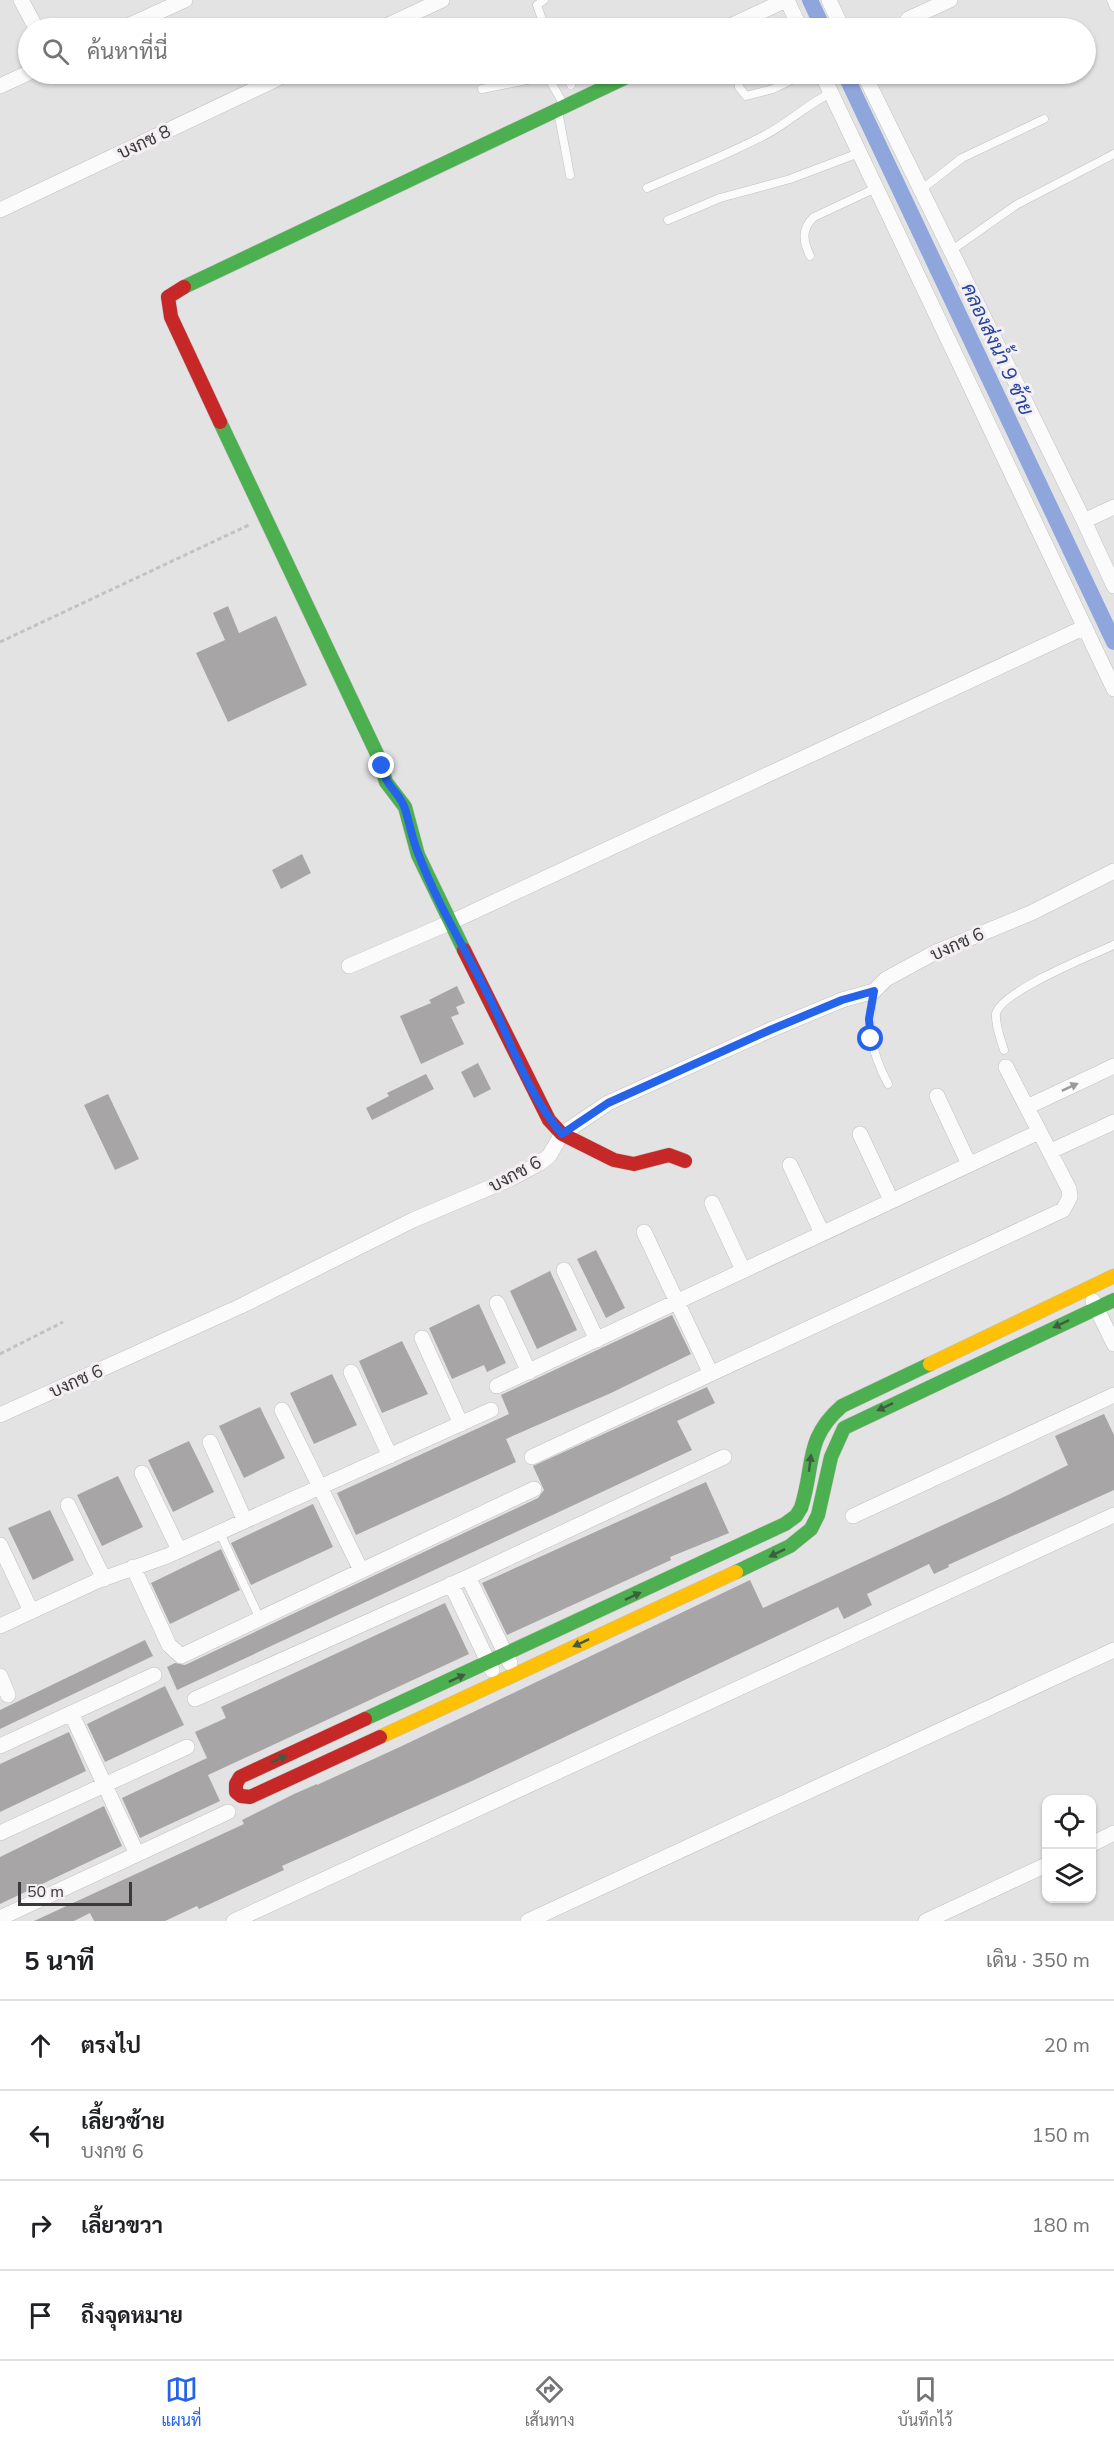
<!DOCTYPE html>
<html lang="th">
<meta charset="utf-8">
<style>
:root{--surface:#fff;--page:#f2f2f2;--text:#202124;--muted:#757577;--line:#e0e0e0;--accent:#2563eb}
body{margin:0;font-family:"Nunito Sans",Sarabun,sans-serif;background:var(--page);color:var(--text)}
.controls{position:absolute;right:18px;bottom:18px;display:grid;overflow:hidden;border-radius:12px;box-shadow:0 2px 4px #0004}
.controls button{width:54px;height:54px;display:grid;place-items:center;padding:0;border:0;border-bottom:2px solid var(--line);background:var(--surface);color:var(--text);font:30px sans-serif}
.scale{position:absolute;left:18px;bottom:15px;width:114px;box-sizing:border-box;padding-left:6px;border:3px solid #3b393b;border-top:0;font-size:16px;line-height:21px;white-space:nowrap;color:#3b393b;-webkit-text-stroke:4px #f3eff2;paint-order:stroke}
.stop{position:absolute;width:18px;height:18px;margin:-14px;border:4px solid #2563eb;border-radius:50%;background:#fff}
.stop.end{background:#2563eb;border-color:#fff;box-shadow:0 2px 6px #0008}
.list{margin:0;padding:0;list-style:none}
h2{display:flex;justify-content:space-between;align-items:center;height:78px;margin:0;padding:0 24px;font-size:26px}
h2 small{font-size:20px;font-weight:400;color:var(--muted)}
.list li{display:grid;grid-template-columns:39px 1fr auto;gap:18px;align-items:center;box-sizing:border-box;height:90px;padding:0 24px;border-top:2px solid var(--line)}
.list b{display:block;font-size:22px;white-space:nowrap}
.list p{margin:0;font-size:20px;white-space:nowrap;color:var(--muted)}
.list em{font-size:20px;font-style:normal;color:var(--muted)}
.icon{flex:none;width:33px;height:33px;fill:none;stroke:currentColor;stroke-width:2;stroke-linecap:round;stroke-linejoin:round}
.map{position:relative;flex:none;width:1114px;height:1921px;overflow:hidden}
.search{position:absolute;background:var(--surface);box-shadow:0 2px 4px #0004;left:18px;right:18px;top:18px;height:66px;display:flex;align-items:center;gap:15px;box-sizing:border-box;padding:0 21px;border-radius:33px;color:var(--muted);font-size:22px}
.sheet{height:438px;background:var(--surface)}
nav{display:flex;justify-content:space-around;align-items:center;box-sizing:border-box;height:84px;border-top:2px solid var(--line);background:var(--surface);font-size:16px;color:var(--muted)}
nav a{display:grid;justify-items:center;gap:3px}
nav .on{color:var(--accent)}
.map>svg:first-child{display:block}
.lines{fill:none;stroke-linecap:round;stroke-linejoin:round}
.canal{stroke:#8fa6dc;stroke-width:16}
.building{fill:#a7a5a6}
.lane-casing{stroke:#c1c0c1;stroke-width:9}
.street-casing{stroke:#c1c0c1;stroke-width:16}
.fast-casing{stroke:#c1c0c1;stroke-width:15}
.slow-casing{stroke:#c1c0c1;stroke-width:15}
.jam-casing{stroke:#c1c0c1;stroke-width:15}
.path{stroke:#c3c1c3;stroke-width:3;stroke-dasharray:4.5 3;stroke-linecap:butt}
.lane{stroke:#fbfbfb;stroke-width:8}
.street{stroke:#fbfbfb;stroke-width:15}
.fast{stroke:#4caf50;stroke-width:14}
.slow{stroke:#ffc107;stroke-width:14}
.jam{stroke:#c62828;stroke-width:14}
.oneway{fill:#9b9a9b}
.oneway2{fill:#405c41}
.route{stroke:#2563eb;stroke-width:8}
.labels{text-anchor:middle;stroke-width:6;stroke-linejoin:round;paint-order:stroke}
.street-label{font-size:18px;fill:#3b393b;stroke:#f3eff2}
.water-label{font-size:20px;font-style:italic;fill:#24439d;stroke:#f3eff2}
</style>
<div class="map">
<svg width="1114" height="1921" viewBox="0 0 1114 1921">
<rect width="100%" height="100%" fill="#e4e3e4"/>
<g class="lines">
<path class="canal" d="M810 0 823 28
M845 74 1114 642"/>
</g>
<path class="building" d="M228 606 239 633 276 616 307 685 228 722 196 653 225 640 213 613Z
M302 854 311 873 281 889 272 870Z
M457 986 465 1003 456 1007 459 1014 451 1017 464 1044 421 1064 400 1016 431 1003 429 1000Z
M478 1063 491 1089 474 1098 461 1072Z
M426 1074 434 1089 372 1120 366 1108 389 1096 387 1093Z
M108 1094 139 1159 115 1170 84 1105Z
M596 1250 625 1308 606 1318 577 1259Z
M550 1271 577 1330 537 1349 510 1291Z
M479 1304 506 1363 487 1372 484 1365 452 1379 429 1328Z
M672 1315 691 1354 611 1393 506 1439 516 1462 356 1535 337 1493 509 1414 501 1395Z
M402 1341 428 1394 382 1413 359 1361Z
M332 1374 357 1425 314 1444 290 1393Z
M707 1387 715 1403 677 1421 692 1450 177 1690 167 1667 175 1663 185 1665 538 1498 544 1490 533 1466Z
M260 1407 285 1458 244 1478 219 1426Z
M1104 1414 1114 1435V1490L948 1565 949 1567 934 1574 929 1564 867 1594 872 1605 844 1619 838 1607 472 1781 282 1866 284 1870 199 1909 197 1906 165 1921H94L90 1913 74 1921H34L244 1824 242 1820 294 1794 317 1784V1785L404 1745 750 1580 763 1608 1008 1495 1068 1465 1055 1436Z
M189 1441 214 1492 173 1512 148 1460Z
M118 1476 143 1527 102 1546 77 1495Z
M706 1482 729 1533 670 1557 671 1560 507 1635 482 1583Z
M313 1504 333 1547 251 1585 231 1543Z
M50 1510 74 1560 33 1580 8 1528Z
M221 1549 240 1590 170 1624 151 1583Z
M445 1603 469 1654 208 1775 220 1801 140 1838 122 1798 207 1758 195 1732 226 1718 221 1707Z
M145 1640 153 1656 0 1729V1710Z
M165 1686 184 1725 105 1762 87 1724Z
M69 1732 86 1771 0 1812V1764Z
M104 1806 122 1846 0 1904V1857Z"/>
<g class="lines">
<g class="lane-casing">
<path id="lane" d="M544 0 537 5 545 28
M1111 0 1114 7
M566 74 571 85
M744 74 738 81 739 87 746 96 773 89 804 74
M482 89 542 77 549 79 564 105
M558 111 570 175
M647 188C686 171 727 155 765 135 789 123 807 104 831 93
M922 189 962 158 1044 119
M668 220 720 198 790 179 859 153
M952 250 1016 205 1114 154
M810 256C803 241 801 229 814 217L876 188
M874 991C866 1027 871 1051 888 1084
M1004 1050C1001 1040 995 1025 996 1014 1000 992 1091 955 1114 945
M220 1533 260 1619"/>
</g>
<g class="street-casing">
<path id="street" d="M21 0 36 28
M787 0 800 28
M829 0 842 28
M908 19 950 0
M123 28 185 0
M382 28 442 0
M726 28 786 0
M822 74 1114 689
M864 74 1084 521 1114 586
M0 86 28 73
M0 210 287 74
M1084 521 1114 507
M349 966 449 923 1085 627
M937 1096 969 1164
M1027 1107 1114 1066
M860 1134 891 1200
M1051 1151 1114 1122
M790 1165 822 1233
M712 1203 743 1270
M644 1232 711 1374
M564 1270 597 1340
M1093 1301 1114 1344
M497 1303 529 1372
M422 1338 461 1424
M351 1372 390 1456
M497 1386 1039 1132
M282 1410 361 1570
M0 1415 241 1306 413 1220 510 1179 540 1163 549 1156 562 1134 608 1103 770 1030 842 1000 874 991 886 979 934 953 1031 913 1114 871
M210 1442 245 1521
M532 1457 1063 1210 1070 1197 1069 1189 1006 1067
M142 1473 179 1550
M68 1505 104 1579
M853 1516 1114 1395
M0 1545 31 1611
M133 1567 169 1645 181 1656 534 1489
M468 1577 510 1663
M451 1584 492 1670
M0 1626 97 1581 167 1556 491 1410
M0 1676 8 1695
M195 1699 468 1577 724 1457
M71 1713 137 1854
M0 1746 154 1675
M0 1833 187 1747
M1092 1844 1114 1833
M0 1918 228 1812
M234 1921 1114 1515
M528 1921 1114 1650
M926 1921 1046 1865"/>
</g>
<g class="fast-casing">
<path id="fast" d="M184 287 633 74
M220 422 378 756 386 782 405 807 418 855 464 950
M736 1572 790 1546 811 1529 818 1515 831 1457 844 1428 1114 1300
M365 1719 785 1524 796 1516 801 1508C815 1465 804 1439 842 1406L930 1364"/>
</g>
<g class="slow-casing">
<path id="slow" d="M930 1364 1114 1276
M380 1737 736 1572"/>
</g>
<g class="jam-casing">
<path id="jam" d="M184 287 168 297 171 317 220 422
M464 950 549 1120 562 1134 614 1160 634 1164 669 1155 685 1161
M365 1719 240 1777 236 1784V1792L241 1796 250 1797 380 1737"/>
</g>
<path class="path" d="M0 642 251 524
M0 1354 63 1322"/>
<use href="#lane" class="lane"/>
<use href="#street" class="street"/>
<use href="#fast" class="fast"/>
<use href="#slow" class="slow"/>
<use href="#jam" class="jam"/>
</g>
<defs><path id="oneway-solid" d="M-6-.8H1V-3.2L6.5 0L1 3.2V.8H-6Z" transform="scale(1.5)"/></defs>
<use class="oneway" href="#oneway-solid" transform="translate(1070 1087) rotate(-25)"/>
<g class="oneway2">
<use href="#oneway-solid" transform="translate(1061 1324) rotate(155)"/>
<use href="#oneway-solid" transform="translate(885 1407) rotate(155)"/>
<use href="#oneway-solid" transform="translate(810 1463) rotate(-83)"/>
<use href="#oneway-solid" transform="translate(777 1553) rotate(154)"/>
<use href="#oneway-solid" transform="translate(633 1596) rotate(-25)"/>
<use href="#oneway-solid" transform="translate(581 1643) rotate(155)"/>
<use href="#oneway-solid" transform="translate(457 1678) rotate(-25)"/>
<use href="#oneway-solid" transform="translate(279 1759) rotate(-25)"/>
</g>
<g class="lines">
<path class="route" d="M382 766C385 787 400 792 405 809 410 824 412 839 418 853 436 901 462 944 485 989 510 1037 526 1093 562 1134L608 1103 770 1030 842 1000 874 991 869 1019 871 1039"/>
</g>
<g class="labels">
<g class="street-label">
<text transform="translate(144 142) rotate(-25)" y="6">บงกช 8</text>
<text transform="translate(957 944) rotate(-24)" y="6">บงกช 6</text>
<text transform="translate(515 1174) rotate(-28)" y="6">บงกช 6</text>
<text transform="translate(76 1381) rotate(-24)" y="6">บงกช 6</text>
</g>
<g class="water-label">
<text transform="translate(998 349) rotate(65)" y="7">คลองส่งน้ำ 9 ซ้าย</text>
</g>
</g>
</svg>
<div class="controls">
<button><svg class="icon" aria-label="locate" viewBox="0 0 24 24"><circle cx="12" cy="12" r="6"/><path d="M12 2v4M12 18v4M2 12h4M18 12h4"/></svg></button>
<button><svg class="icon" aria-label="layers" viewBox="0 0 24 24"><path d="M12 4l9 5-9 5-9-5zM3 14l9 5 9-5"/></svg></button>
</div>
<div class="scale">50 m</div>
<div class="stop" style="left:871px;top:1039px"></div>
<div class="stop end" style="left:382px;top:766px"></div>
<div class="search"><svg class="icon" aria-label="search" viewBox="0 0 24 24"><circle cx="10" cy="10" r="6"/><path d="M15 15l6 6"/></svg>ค้นหาที่นี่</div>
</div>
<section class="sheet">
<h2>5 นาที<small>เดิน · 350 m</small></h2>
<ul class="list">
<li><svg class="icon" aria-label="ahead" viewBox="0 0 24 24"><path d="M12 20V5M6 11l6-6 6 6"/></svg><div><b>ตรงไป</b></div><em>20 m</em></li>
<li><svg class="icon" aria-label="left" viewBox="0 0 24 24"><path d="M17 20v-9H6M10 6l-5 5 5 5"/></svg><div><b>เลี้ยวซ้าย</b><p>บงกช 6</p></div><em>150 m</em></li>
<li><svg class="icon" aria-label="right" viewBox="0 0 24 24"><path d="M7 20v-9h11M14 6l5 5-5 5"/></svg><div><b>เลี้ยวขวา</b></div><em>180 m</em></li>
<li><svg class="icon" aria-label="arrive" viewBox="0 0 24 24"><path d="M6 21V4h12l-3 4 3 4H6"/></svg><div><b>ถึงจุดหมาย</b></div></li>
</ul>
</section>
<nav>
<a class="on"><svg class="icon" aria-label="map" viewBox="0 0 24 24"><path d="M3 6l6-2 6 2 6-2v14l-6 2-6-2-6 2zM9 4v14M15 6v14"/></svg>แผนที่</a>
<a><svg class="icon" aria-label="directions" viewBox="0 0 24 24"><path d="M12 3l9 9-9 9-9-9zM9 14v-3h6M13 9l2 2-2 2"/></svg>เส้นทาง</a>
<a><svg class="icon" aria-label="saved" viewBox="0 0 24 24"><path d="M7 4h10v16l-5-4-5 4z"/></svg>บันทึกไว้</a>
</nav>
